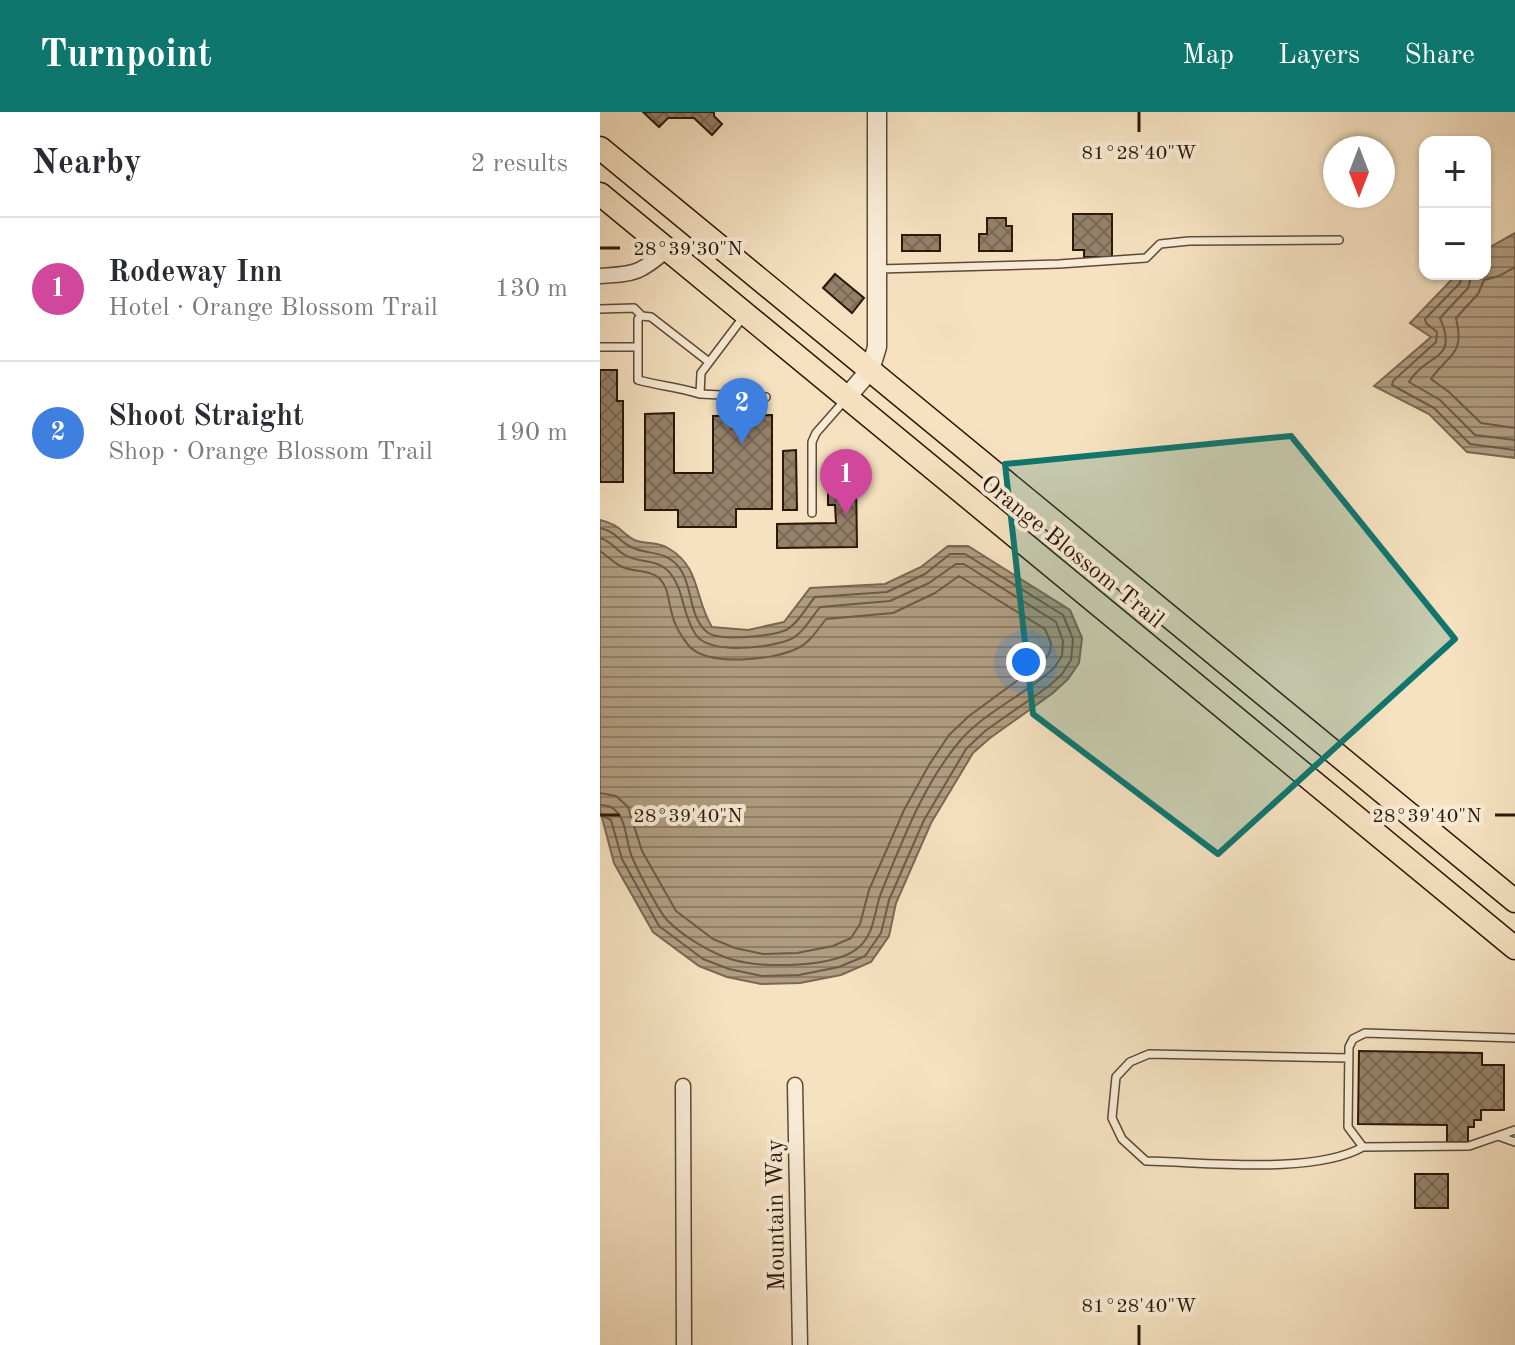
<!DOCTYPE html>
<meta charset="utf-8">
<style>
:root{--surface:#fff;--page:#f2f2f3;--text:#2b2b33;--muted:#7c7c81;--line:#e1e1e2;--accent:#0f766e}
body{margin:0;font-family:"Old Standard TT",serif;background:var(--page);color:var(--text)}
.controls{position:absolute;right:24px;top:24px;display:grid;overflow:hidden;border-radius:16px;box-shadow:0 2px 6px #0004}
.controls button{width:72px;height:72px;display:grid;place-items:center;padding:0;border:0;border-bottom:2px solid var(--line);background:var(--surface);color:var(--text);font:40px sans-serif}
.compass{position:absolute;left:723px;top:24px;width:72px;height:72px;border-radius:50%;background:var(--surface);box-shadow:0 2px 6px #0004;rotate:180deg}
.you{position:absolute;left:426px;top:550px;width:28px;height:28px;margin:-20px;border:6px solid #fff;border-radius:50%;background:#1a73e8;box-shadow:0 0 0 12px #1a73e833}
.badge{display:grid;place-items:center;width:52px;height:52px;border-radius:50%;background:var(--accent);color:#fff;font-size:26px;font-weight:700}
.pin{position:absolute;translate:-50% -66px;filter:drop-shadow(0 2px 4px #0008)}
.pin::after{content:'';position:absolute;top:42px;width:28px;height:24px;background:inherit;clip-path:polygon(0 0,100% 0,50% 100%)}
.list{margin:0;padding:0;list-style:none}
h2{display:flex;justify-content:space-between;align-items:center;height:104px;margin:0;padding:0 32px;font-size:34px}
h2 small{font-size:26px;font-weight:400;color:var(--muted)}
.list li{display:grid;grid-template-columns:52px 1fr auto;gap:24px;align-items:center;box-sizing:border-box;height:144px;padding:0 32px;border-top:2px solid var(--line)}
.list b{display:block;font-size:30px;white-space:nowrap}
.list p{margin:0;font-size:26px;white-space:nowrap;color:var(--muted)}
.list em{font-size:26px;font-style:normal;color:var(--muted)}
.map{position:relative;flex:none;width:915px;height:1233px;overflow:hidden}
header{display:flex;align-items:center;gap:48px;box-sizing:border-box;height:112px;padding:0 40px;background:var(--accent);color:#fff}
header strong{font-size:38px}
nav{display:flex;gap:44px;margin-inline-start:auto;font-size:28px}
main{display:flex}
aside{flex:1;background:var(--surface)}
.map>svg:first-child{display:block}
.water{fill:url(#water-rules);stroke:#7c6752;stroke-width:2}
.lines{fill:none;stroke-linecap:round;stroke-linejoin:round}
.shore{stroke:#6e5a46;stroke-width:2}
.building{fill:url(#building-cross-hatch);stroke:#2c1709;stroke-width:2}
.service-casing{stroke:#5e4a37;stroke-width:10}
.minor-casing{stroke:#5e4a37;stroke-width:17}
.tertiary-casing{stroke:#5e4a37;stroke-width:21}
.primary-casing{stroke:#2c1709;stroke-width:25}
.service{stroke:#f9ecd7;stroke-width:7}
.minor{stroke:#f9ecd7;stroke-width:14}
.tertiary{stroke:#f9ecd7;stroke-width:18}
.primary{stroke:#f6e2c1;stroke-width:22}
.marked{fill:#0f766e;fill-opacity:0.2;stroke:#0f766e;stroke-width:6;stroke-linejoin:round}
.ticks{fill:none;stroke:#2c1709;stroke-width:3}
.labels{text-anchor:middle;stroke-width:8;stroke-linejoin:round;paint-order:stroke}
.street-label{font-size:24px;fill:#2c1709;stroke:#f9ecd7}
.ticks-label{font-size:20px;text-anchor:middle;fill:#2c1709;stroke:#f9ecd7;stroke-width:8;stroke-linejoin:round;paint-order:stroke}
</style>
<header>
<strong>Turnpoint</strong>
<nav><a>Map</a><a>Layers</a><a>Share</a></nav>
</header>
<main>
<aside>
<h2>Nearby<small>2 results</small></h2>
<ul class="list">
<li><span class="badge" style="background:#d1479c">1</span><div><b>Rodeway Inn</b><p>Hotel · Orange Blossom Trail</p></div><em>130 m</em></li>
<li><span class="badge" style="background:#3f7fe0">2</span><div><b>Shoot Straight</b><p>Shop · Orange Blossom Trail</p></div><em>190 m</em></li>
</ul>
</aside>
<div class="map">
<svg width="915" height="1233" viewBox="0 0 915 1233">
<defs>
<pattern id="water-rules" width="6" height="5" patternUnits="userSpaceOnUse" patternTransform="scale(2)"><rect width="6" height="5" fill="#b19d82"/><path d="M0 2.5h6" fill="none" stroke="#907f69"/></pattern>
<pattern id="building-cross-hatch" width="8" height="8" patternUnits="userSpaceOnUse" patternTransform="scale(2)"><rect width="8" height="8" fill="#958169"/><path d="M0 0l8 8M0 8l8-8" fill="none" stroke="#7a6955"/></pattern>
</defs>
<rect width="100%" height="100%" fill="#f6e2c1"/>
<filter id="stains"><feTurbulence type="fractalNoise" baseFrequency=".0025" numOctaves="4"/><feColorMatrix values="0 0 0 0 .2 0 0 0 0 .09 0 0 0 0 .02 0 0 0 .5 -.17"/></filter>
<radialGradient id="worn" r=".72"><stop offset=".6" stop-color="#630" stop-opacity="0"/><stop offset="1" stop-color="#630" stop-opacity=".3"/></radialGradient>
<path class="water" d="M915 121V346L867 340 829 302 774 274 831 225 810 211 857 162H885V138Z
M0 408C22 413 22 423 37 429 47 432 59 430 68 436 101 455 94 486 112 515L148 518 184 510 210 476 285 472 321 455 348 434H368L470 498 482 526 479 551 468 567 453 581 390 626 373 641 331 711 296 791 289 824 271 850 241 863 200 871 161 872 127 865 99 854 53 820 14 751 0 698Z"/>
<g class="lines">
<path class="shore" d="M915 155 899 164 884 168 878 182 856 206C865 244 849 241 831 267L849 280 881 311 915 316
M862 162 860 171 825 207 826 211 837 220 836 230 793 269 792 273 834 296 870 332 915 338
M872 162 868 176 840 206C859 250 827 240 809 270L840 288 875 323 915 328
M0 416C17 420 18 429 31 435 47 443 63 438 77 453 94 472 87 503 107 520 119 530 172 524 186 518 198 512 207 494 215 485L287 480 325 462 350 442H365L463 503 473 527 471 548 462 562 449 574 385 619 366 637 324 708 289 788 281 821 265 844 239 855 199 863 162 864 129 857 103 847 59 814 22 747 11 708 0 703
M0 426C11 429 16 438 25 443 40 452 58 446 70 461 85 479 81 501 96 523 110 543 171 536 191 527 203 521 212 505 220 495L290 489 329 471 356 452H364L456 510 463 529 462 544 454 556C425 583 384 600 359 630 323 673 302 730 281 781 274 799 275 822 258 836 234 856 164 856 134 848 114 843 82 824 67 808 58 798 38 759 32 745 26 731 27 710 16 699 12 694 6 693 0 693
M0 439C8 444 15 453 25 456 36 460 51 458 60 467 69 477 68 489 72 502 74 512 82 526 89 534 108 555 173 548 196 537 209 532 218 517 226 507L293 501 335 481 359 464 445 517 451 531 450 540 445 548 369 604 349 623 329 653 304 698 269 778 260 812 251 826 233 834 197 841 163 842 135 836 113 827 76 799 42 739 28 695 16 684 0 681"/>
</g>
<path class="building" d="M43 0H114V4L122 12 112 23 94 6H68L59 15Z
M473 102H512V145H484V138H473Z
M387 106H406V114H412V139H379V122H387Z
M302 123H340V139H302Z
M235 162 264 186 252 201 223 176Z
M0 258H17V289H23V370H0Z
M74 301V361H113V304L172 303V397H136V415H78V398H45V302Z
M196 338 197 398H183V339Z
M228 364H256L257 435 177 436V412L236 411 235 393H228Z
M759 939 882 941V953H904V998H881V1008H874V1015H868V1030H847V1013L758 1012Z
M815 1062H848V1096H815Z"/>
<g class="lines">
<g class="service-casing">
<path id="service" d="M279 157 459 152 546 146 560 132 589 129 739 128
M0 197 34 196 42 204
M144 204 101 261 100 282 166 285
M0 235H37
M100 282C79 275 60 274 38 268V207L42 204 51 205 109 250
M212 401V330L216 321 245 288
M915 926 765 921 753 927 749 935 748 1015 763 1035 869 1034 915 1018
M749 946 549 942 530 950 516 965 512 1006 522 1027 546 1049C606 1050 713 1063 763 1035
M898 1024 915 1030"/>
</g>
<g class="minor-casing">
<path id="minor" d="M0 164C36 162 40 161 68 137
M195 973 200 1233
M83 974 84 1233"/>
</g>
<g class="tertiary-casing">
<path id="tertiary" d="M246 286 270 258 277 235V0"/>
</g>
<g class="primary-casing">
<path id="primary" d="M0 36 915 789
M0 82 915 836"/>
</g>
<use href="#service" class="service"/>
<use href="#minor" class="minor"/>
<use href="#tertiary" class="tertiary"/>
<use href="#primary" class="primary"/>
</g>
<path class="marked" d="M691 324 855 527 618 742 433 602 405 352Z"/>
<path class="ticks" d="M539 0V20M0 136H20M0 703H20M895 703H915M539 1213V1233"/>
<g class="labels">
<g class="street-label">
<text transform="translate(473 439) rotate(39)" y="8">Orange Blossom Trail</text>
<text transform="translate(175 1103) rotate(-91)" y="8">Mountain Way</text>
</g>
</g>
<g class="ticks-label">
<text x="539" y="47">81°28'40"W</text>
<text x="88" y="143">28°39'30"N</text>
<text x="827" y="710">28°39'40"N</text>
<text x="88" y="710">28°39'40"N</text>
<text x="539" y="1200">81°28'40"W</text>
</g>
<rect width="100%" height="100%" filter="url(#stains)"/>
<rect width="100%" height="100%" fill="url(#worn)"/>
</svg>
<div class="controls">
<button>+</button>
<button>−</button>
</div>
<svg class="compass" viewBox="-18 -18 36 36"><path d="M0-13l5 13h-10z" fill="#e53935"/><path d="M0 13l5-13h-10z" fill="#7c7c81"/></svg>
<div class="you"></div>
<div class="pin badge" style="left:246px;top:403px;background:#d1479c">1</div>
<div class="pin badge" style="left:142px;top:332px;background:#3f7fe0">2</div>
</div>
</main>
